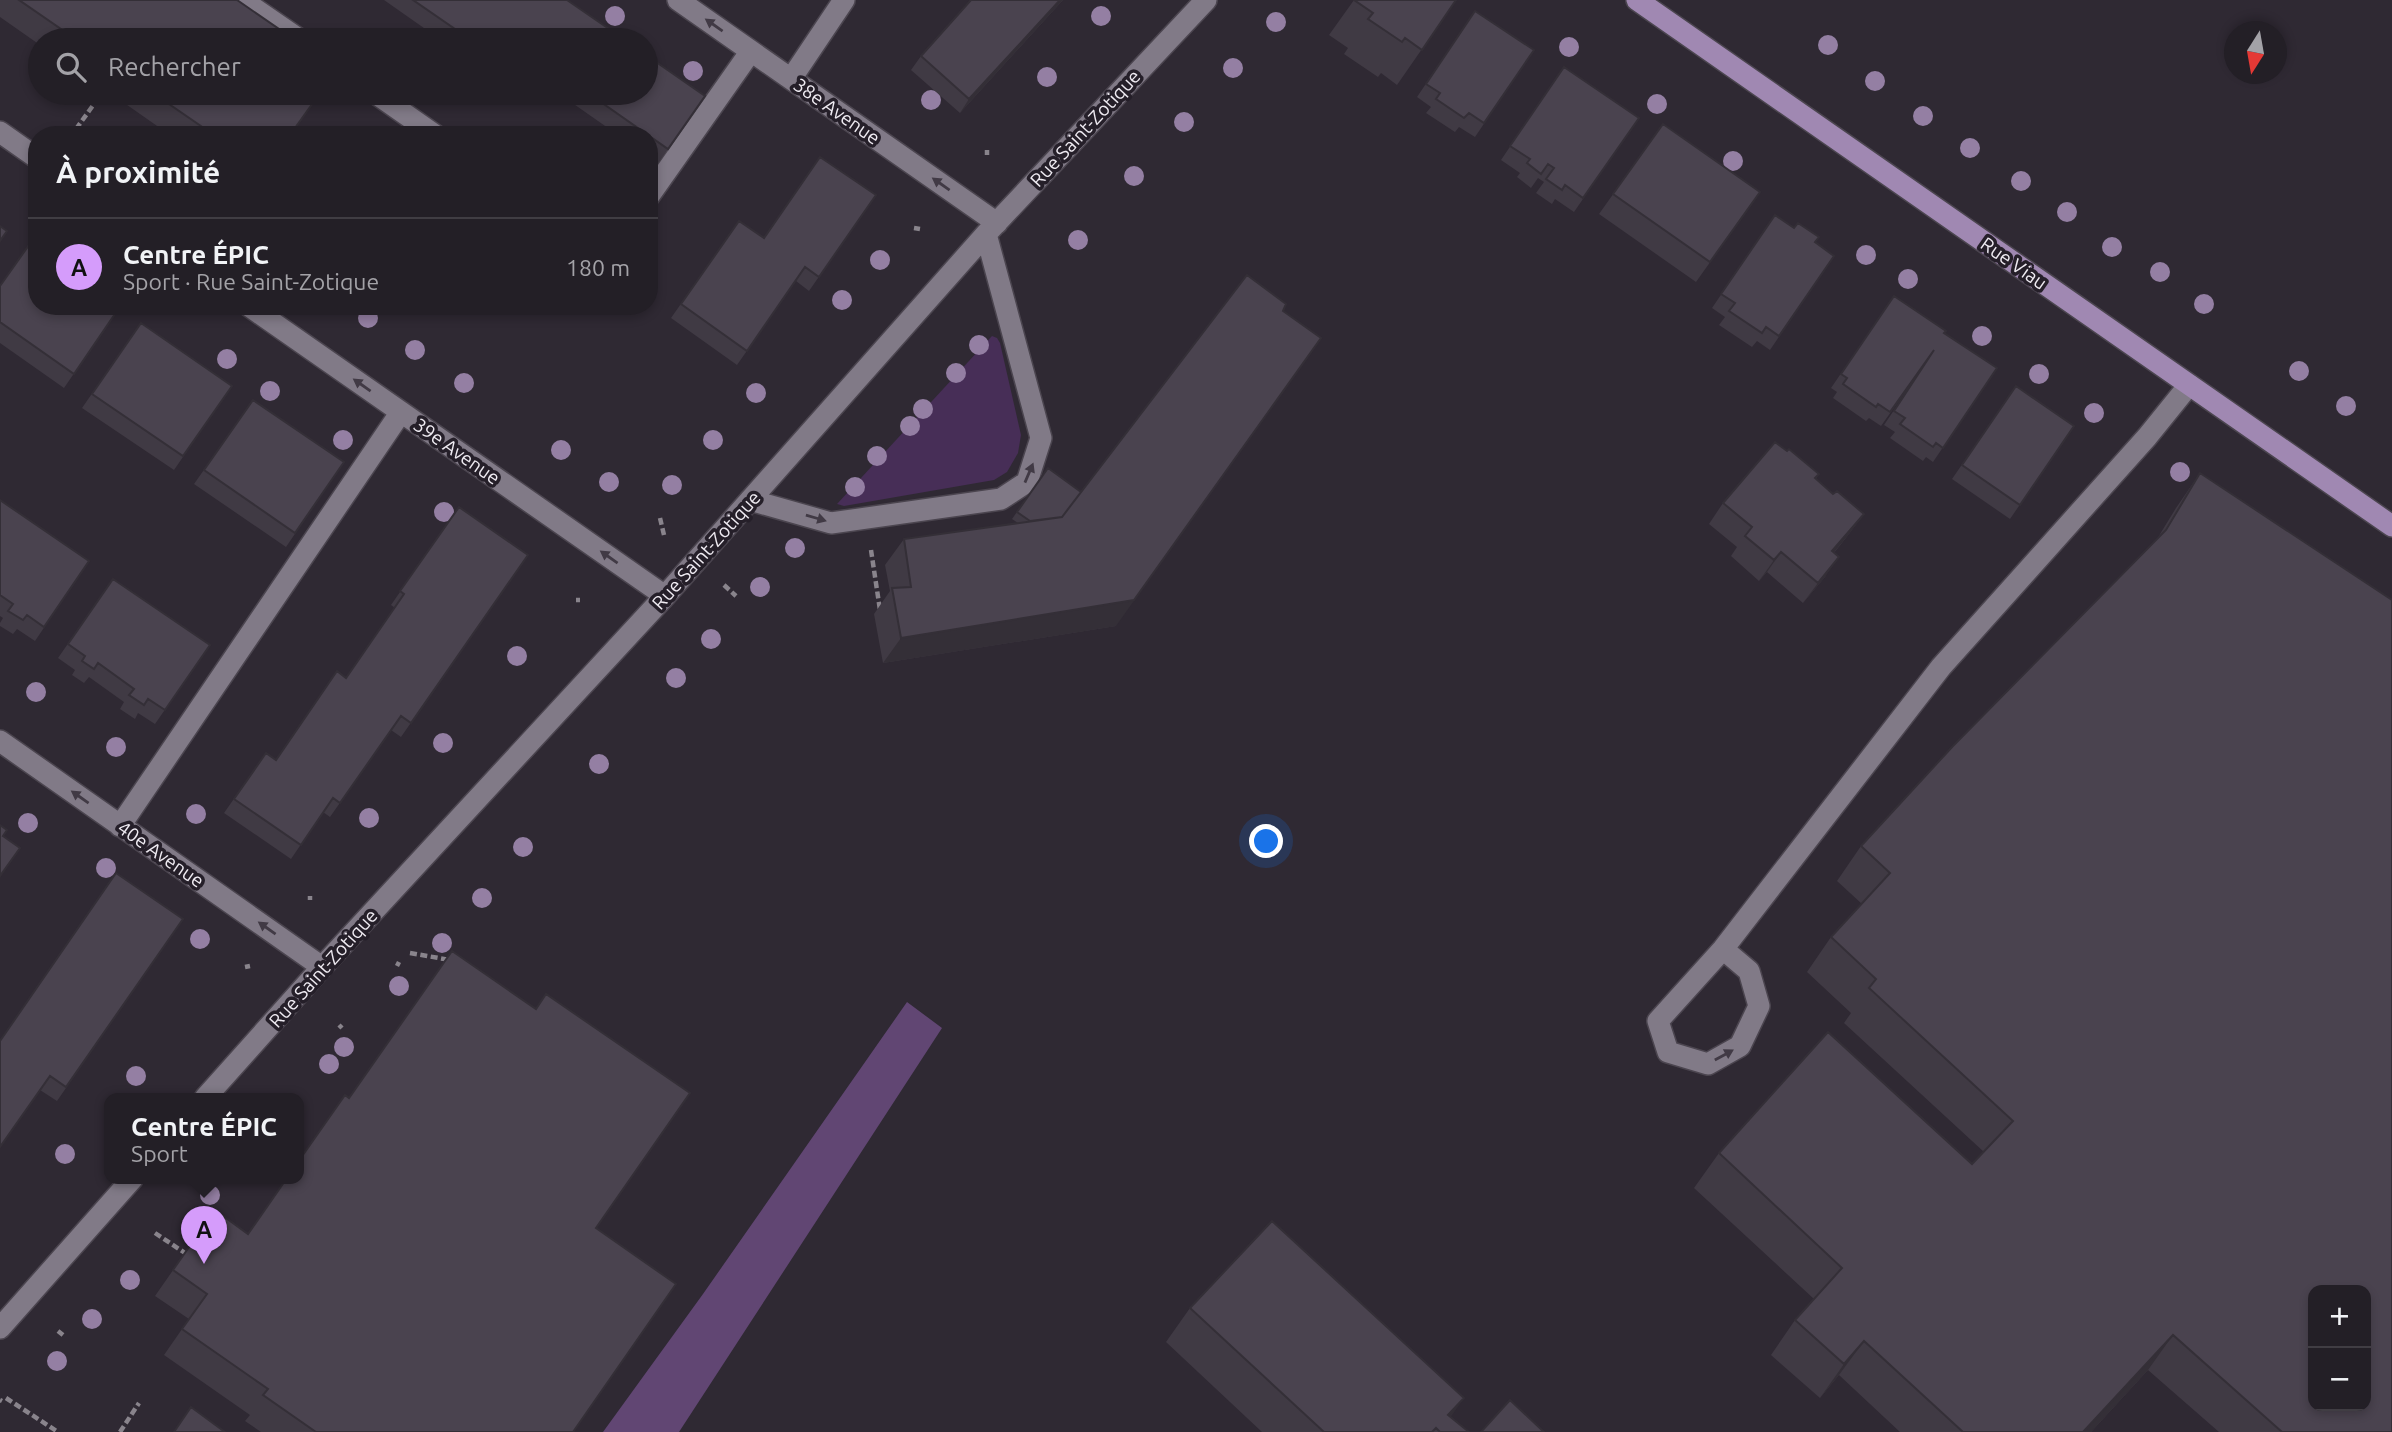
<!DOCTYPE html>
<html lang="fr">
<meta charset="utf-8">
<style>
:root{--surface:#231f26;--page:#2b272e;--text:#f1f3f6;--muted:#a3a2a7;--line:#403d43;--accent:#d59cfb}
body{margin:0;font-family:Ubuntu,sans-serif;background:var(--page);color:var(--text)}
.controls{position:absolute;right:21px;bottom:21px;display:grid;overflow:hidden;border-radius:14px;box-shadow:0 4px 10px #0003}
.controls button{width:63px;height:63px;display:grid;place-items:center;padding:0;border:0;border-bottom:2px solid var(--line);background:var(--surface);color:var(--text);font:35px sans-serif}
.compass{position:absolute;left:2224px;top:21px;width:63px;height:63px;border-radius:50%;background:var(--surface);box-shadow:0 4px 10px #0003;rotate:191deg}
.you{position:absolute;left:1267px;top:842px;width:24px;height:24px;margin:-18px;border:5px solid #fff;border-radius:50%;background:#1a73e8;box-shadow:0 0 0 10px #1a73e833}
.badge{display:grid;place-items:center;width:46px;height:46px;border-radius:50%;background:var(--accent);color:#111;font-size:23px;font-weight:700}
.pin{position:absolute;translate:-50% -58px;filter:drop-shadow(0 2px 4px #0008)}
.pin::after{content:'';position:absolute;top:37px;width:24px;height:21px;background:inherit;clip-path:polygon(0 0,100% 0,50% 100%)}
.popup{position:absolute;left:104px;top:1093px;width:200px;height:91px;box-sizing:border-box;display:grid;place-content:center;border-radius:14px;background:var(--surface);filter:drop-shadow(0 2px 5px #0005);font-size:23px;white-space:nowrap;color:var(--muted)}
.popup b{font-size:26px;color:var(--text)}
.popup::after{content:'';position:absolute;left:50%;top:100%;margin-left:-14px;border:14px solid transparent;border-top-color:var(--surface)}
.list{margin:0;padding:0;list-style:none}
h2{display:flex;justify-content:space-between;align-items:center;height:91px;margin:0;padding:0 28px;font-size:30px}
h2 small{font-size:23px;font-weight:400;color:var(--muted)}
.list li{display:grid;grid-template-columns:46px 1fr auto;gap:21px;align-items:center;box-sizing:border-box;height:98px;padding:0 28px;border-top:2px solid var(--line)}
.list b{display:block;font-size:26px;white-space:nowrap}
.list p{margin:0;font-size:23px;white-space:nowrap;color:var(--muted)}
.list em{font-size:23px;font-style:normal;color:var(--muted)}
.icon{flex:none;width:38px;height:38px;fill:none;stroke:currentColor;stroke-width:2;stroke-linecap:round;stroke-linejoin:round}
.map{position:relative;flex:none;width:2392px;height:1432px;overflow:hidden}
.search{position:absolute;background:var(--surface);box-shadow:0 4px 10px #0003;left:28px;top:28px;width:630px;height:77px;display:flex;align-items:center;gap:18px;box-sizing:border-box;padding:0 24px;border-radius:38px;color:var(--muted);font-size:26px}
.panel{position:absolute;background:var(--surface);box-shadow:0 4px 10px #0003;left:28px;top:126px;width:630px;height:189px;border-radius:28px}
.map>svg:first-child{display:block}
.green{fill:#472e57}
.forest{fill:#614673}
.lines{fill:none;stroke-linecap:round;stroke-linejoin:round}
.minor-casing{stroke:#4b454f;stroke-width:24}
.major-casing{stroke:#4b454f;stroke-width:24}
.path{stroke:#89848c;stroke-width:4.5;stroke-dasharray:7 3.5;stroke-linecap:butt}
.minor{stroke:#817a87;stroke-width:21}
.major{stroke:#a088b2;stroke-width:21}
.tree{fill:#947fa3}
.wall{fill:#403a44}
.shaded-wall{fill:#342f37}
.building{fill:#4a434f;stroke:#342f37;stroke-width:2;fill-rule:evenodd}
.oneway{fill:#413a45}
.labels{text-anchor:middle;stroke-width:7;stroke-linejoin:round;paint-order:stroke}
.street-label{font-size:19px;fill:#efebf2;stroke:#251f29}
</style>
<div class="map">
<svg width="2392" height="1432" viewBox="0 0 2392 1432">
<rect width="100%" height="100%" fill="#2f2933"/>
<path class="green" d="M992 336 997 338 1000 343 1021 435 1018 453 1007 472 994 480 844 506 837 504Z"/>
<path class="forest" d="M907 1002 942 1028 679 1432H603L703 1294Z"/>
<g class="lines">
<g class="minor-casing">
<path id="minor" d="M242 0 300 40
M678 0 997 223
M791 79 844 0
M375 93 435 135
M0 132 37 158
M649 196 751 51
M249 306 665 596
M750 500 831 523 1001 499 1027 482 1041 438 986 234
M0 741 322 967
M120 826 401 412
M1723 949 1749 971 1759 1006 1740 1046 1708 1064 1668 1052 1658 1021 1723 949 1941 667 2147 437 2189 385
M205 1098 322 967 665 596 986 234 1206 0
M0 1328 133 1178"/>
</g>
<g class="major-casing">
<path id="major" d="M1637 0 2392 526"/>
</g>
<path class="path" d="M76 129 102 93
M987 150V155
M914 228 920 229
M660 518 664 535
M871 550 880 610
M724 585 736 596
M576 600H580
M310 896V900
M410 953 450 960
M396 963 400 965
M245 967 250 966
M339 1025 342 1028
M155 1233 185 1253
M58 1331 63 1335
M6 1398 58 1432
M0 1400 2 1401
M120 1432 139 1403"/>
<use href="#minor" class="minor"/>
<use href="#major" class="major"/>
</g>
<g class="tree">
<circle cx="615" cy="16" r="10"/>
<circle cx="1101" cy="16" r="10"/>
<circle cx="1276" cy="22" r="10"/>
<circle cx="1828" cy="45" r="10"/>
<circle cx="1569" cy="47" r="10"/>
<circle cx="1233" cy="68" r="10"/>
<circle cx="693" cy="71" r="10"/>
<circle cx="1047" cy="77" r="10"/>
<circle cx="1875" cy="81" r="10"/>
<circle cx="931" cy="100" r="10"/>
<circle cx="1657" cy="104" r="10"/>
<circle cx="1923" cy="116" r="10"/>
<circle cx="1184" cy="122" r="10"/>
<circle cx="1970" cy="148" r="10"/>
<circle cx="1733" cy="161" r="10"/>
<circle cx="1134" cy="176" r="10"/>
<circle cx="2021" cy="181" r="10"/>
<circle cx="2067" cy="212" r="10"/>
<circle cx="1078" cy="240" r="10"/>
<circle cx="2112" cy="247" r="10"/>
<circle cx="1866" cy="255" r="10"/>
<circle cx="880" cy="260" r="10"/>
<circle cx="2160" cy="272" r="10"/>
<circle cx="1908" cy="279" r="10"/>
<circle cx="842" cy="300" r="10"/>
<circle cx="2204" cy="304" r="10"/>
<circle cx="368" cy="318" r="10"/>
<circle cx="1982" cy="336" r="10"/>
<circle cx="979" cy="345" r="10"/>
<circle cx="415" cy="350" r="10"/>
<circle cx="227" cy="359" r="10"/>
<circle cx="2299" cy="371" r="10"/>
<circle cx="956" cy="373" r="10"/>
<circle cx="2039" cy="374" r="10"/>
<circle cx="464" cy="383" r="10"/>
<circle cx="270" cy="391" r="10"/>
<circle cx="756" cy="393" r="10"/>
<circle cx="2346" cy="406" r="10"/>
<circle cx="923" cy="409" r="10"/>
<circle cx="2094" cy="413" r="10"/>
<circle cx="910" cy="426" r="10"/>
<circle cx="343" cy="440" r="10"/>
<circle cx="713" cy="440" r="10"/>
<circle cx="561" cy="450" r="10"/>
<circle cx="877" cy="456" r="10"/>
<circle cx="2180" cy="472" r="10"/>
<circle cx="609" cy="482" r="10"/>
<circle cx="672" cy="485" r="10"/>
<circle cx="855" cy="487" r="10"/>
<circle cx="444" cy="512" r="10"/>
<circle cx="795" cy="548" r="10"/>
<circle cx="760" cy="587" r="10"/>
<circle cx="711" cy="639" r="10"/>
<circle cx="517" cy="656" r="10"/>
<circle cx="676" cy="678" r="10"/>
<circle cx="36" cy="692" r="10"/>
<circle cx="443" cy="743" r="10"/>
<circle cx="116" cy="747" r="10"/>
<circle cx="599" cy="764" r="10"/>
<circle cx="196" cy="814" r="10"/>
<circle cx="369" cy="818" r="10"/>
<circle cx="28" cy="823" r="10"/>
<circle cx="523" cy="847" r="10"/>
<circle cx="106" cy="868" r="10"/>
<circle cx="482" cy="898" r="10"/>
<circle cx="200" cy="939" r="10"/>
<circle cx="442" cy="943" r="10"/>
<circle cx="399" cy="986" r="10"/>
<circle cx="344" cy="1047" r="10"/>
<circle cx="329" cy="1064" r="10"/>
<circle cx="136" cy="1076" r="10"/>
<circle cx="65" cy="1154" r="10"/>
<circle cx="210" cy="1195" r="10"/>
<circle cx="130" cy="1280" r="10"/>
<circle cx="92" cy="1319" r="10"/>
<circle cx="57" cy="1361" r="10"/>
</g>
<path class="wall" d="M0 0H237L295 40H40V45L0 17Z
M384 0H567L625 40H441Z
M971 0H1063L960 113 911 70 921 56Z
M1354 0H1456L1397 85 1381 73 1378 77 1344 54 1348 48 1329 35Z
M1475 11 1534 50 1475 137 1459 127 1455 132 1426 113 1431 107 1417 97Z
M1564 67 1639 118 1574 212 1555 199 1552 204 1536 193 1544 182 1538 178 1531 188 1517 177 1520 173 1501 160Z
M110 93H320L290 135H170Z
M558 93H646L705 96 658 163 649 156V135H618Z
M1663 124 1760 192 1696 282 1599 214Z
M876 195 809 291 796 281 737 365 671 318 739 221 764 238Z
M1775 215 1834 256 1770 350 1757 341 1752 347 1719 325 1725 317 1712 308Z
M0 286 119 308 64 388 0 343Z
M1894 296 1944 333 1997 368 1933 462 1926 457 1923 461 1890 438 1895 432 1884 425 1925 364 1881 426 1869 418 1866 421 1833 398 1837 392 1831 388Z
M141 323 232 386 174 470 82 408Z
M2016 386 2074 426 2010 519 1952 479Z
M253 400 344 462 286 547 194 484Z
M1787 451 1819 474 1816 479 1833 494 1864 514 1849 534 1834 553 1825 577 1803 603 1767 572 1759 581 1731 556 1737 547 1709 524 1723 503Z
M1048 468 1116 626 883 663 874 614 890 591 885 565 904 539 1018 523 1012 519Z
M2200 473 2392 1432H2219L2148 1370 2091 1432H1900L1839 1375 1820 1398 1771 1355 1795 1320 1814 1299 1694 1188 1719 1153 1972 1164 1984 1152 1844 1023 1851 1013 1807 972 1831 937 1862 904 1837 881 1861 846 2157 539 2176 508Z
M0 500 89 561 35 641 17 629 13 634 0 626V623L3 618 0 616Z
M459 507 528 555 401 737 391 730 330 817 323 812 291 859 224 813 266 753 276 760 346 678 395 608 391 605Z
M113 579 210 645 155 724 138 713 135 719 120 709 124 702 89 677 84 683 72 675 75 670 58 658Z
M183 919 57 1101 40 1090 0 1041Z
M215 1210 248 1234 596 1228 573 1432H261L245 1421 250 1415 164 1355 189 1319 155 1296Z
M1190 1308 1450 1417 1469 1432H1262L1166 1342Z"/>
<path class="shaded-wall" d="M1060 0H1063L960 113 969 99Z
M1321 338 1116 626 883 663 901 638Z
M1864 514 1849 534 1818 572 1832 551Z
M1781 552 1767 572 1759 581 1774 560Z
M1839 557 1825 577 1803 603 1818 583Z
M2173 1335 2148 1370 2091 1432H2083Z
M1864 1341 1839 1375 1820 1398 1844 1364Z
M1464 1398 1440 1432 1448 1415Z"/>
<path class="building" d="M19 0H237L295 40H77Z
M413 0H567L625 40H513L508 37 506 40H471Z
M971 0H1060L969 99 921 56Z
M1354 0H1456L1422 50 1405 38 1402 42 1368 19 1373 13Z
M1475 11 1534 50 1484 123 1469 113 1464 118 1436 99 1440 93 1426 84Z
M646 55 705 96 668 149 588 93H646Z
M1564 67 1639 118 1583 198 1565 185 1562 190 1546 179 1554 168 1548 164 1541 174 1527 163 1530 159 1510 146Z
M153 93H320L290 135H214Z
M1663 124 1760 192 1710 262 1613 194Z
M820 157 876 195 819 277 805 267 747 351 681 304 739 221 764 238Z
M1775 215 1794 228 1798 223 1819 237 1815 242 1834 256 1779 336 1766 327 1762 333 1729 311 1735 303 1721 294Z
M0 226 7 231 0 241Z
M29 245 37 251V306H116L119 308 74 374 0 322V286Z
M1247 275 1286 304 1283 311 1321 338 1134 600 901 638 892 588 911 587 904 539 1062 517Z
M1894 296 1946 331 1944 333 1997 368 1943 448 1936 443 1933 447 1900 424 1905 418 1894 411 1934 350 1890 412 1878 404 1876 407 1843 384 1847 378 1841 374Z
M141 323 232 386 183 456 92 394Z
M2016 386 2074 426 2020 505 1962 465Z
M253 400 344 462 295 533 204 470Z
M1775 442 1787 451 1789 449 1819 474 1815 478 1833 494 1837 491 1864 514 1832 551 1839 557 1818 583 1781 552 1774 560 1745 536 1752 527 1723 503Z
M1048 468 1081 492 1062 517 1030 521 1017 512Z
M2200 473 2392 600V1432H2282L2173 1335 2083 1432H1963L1864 1341 1844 1364 1795 1320 1842 1268 1719 1153 1828 1032 1972 1164 2013 1121 1869 988 1876 979 1831 937 1890 873 1861 846 1953 746 2166 530ZM2313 1290H2366V1406H2313Z
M0 500 89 561 44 627 27 615 23 620 8 611 13 604 0 595Z
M459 507 528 555 411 723 401 716 340 803 333 798 301 845 234 799 266 753 276 760 337 671 346 678 404 594 400 591Z
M113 579 210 645 165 710 148 699 144 705 129 695 134 689 98 663 94 669 82 661 85 656 68 644Z
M0 825 7 830 3 836 20 848 0 876Z
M116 873 183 919 66 1087 50 1076 0 1147V1041Z
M452 951 536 1009 546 994 690 1093 596 1228 676 1284 573 1432H316L263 1395 268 1389 182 1329 207 1294 173 1270 215 1210 248 1234 287 1178H298V1162L345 1095 349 1098Z
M1272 1221 1464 1398 1448 1415 1469 1432H1440L1436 1428 1432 1432H1324L1190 1308Z
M1510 1400 1544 1432H1481Z
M191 1407 225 1432H174Z"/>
<defs><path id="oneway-solid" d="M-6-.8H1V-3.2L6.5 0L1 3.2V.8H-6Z" transform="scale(1.75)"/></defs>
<g class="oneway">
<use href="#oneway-solid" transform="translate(714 25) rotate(-145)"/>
<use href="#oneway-solid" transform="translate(941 184) rotate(-145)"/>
<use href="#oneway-solid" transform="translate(362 385) rotate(-145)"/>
<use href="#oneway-solid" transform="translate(1029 473) rotate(-67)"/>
<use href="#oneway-solid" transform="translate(816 518) rotate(16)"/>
<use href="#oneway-solid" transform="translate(609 557) rotate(-145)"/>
<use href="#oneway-solid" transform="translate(80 797) rotate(-145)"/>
<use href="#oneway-solid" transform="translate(267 928) rotate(-145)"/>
<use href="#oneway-solid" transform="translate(1724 1055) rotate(-29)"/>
</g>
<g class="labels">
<g class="street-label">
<text transform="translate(837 111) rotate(35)" y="7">38e Avenue</text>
<text transform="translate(1085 128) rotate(-47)" y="7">Rue Saint-Zotique</text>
<text transform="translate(2014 263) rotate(35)" y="7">Rue Viau</text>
<text transform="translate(457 451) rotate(35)" y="7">39e Avenue</text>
<text transform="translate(706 550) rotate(-48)" y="7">Rue Saint-Zotique</text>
<text transform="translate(161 854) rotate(35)" y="7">40e Avenue</text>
<text transform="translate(323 968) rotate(-48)" y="7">Rue Saint-Zotique</text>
</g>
</g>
</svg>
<div class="controls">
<button>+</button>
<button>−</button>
</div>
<svg class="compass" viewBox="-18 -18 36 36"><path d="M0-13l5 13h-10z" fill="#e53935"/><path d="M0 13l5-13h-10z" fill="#a3a2a7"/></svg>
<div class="you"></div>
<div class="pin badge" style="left:204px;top:1264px">A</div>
<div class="popup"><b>Centre ÉPIC</b>Sport</div>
<div class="search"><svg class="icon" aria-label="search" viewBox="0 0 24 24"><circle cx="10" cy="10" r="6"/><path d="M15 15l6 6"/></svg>Rechercher</div>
<section class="panel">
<h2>À proximité<small></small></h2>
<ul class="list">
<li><span class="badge">A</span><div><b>Centre ÉPIC</b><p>Sport · Rue Saint-Zotique</p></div><em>180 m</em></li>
</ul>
</section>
</div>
